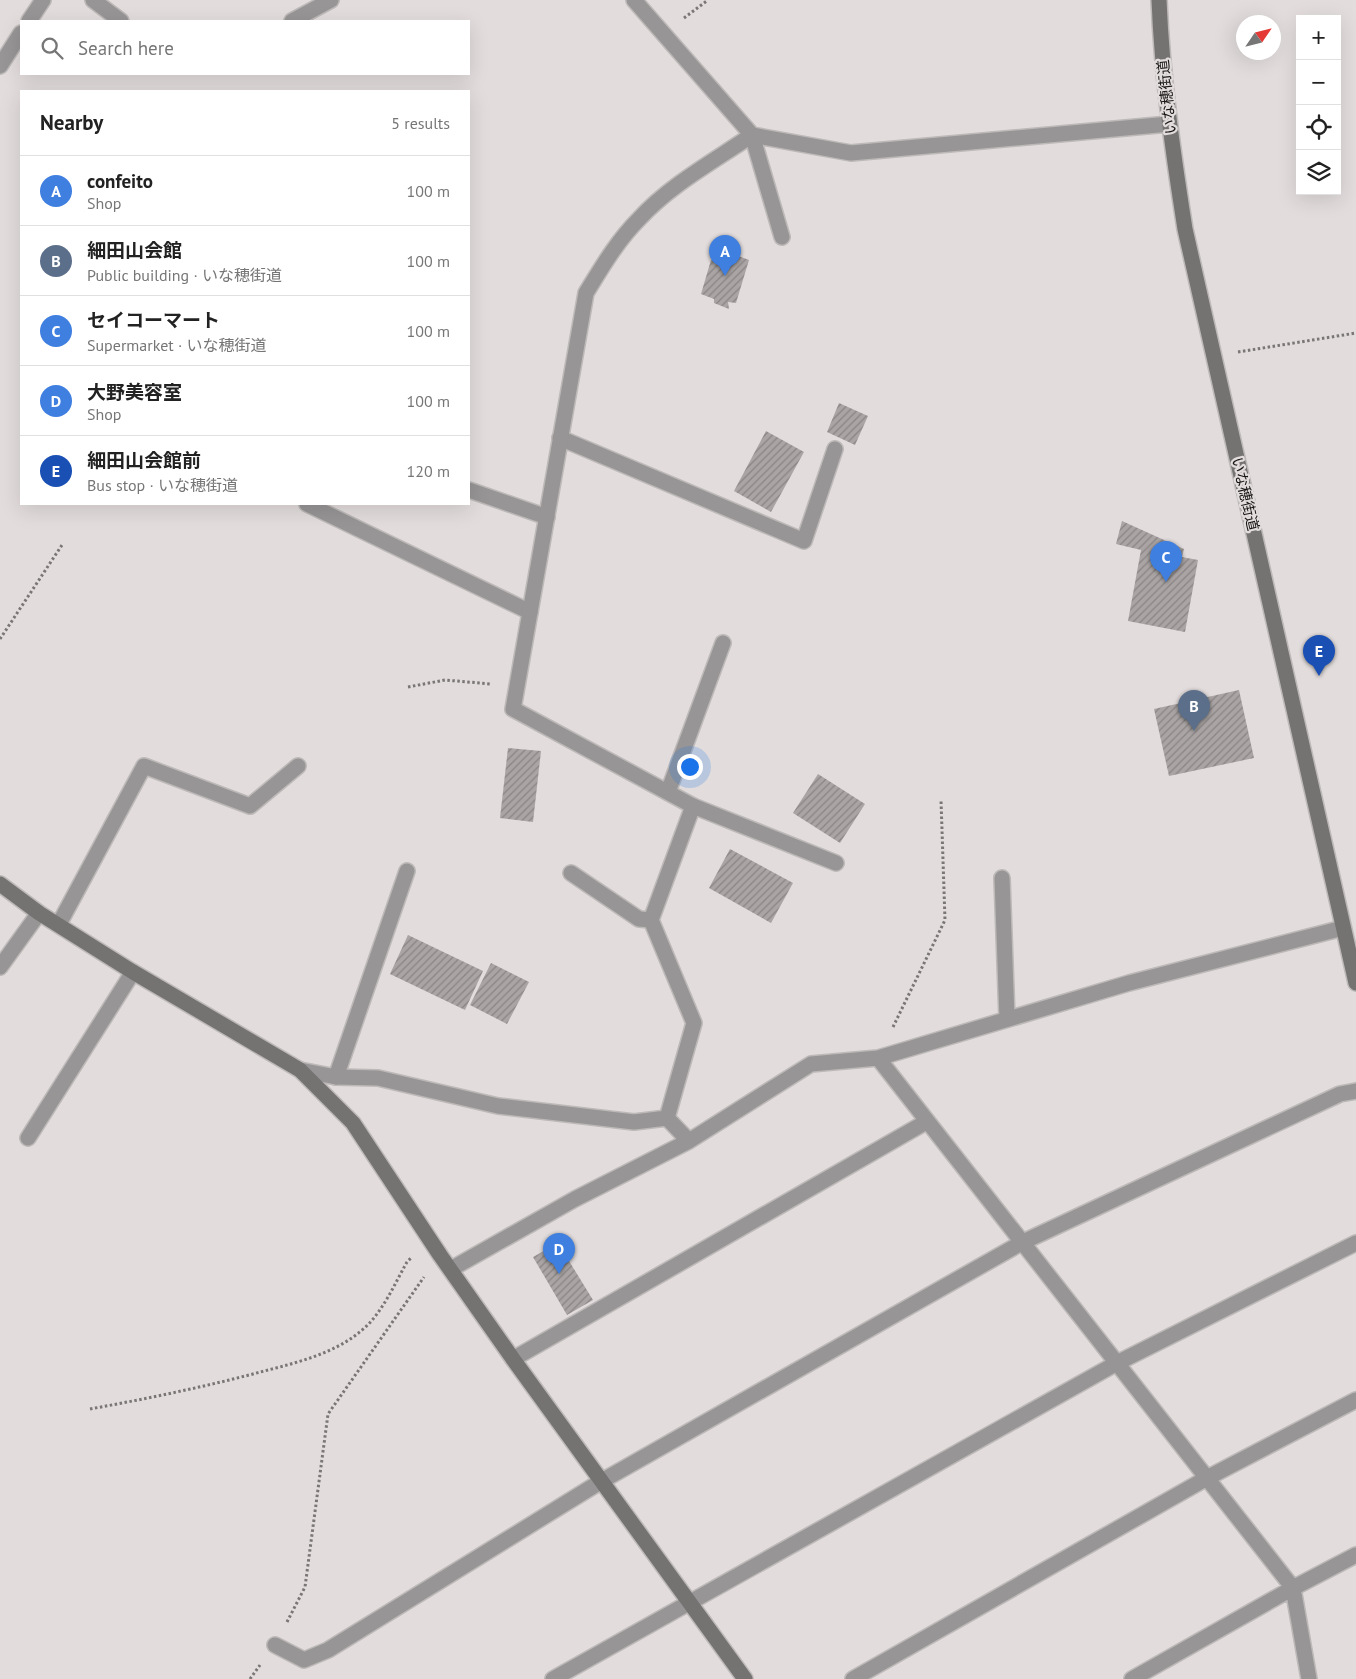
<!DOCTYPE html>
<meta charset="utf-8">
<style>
:root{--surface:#fff;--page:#f2f2f2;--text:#222;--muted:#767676;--line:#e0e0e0;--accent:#d93025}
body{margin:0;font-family:"PT Sans","Noto Sans JP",sans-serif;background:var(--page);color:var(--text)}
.controls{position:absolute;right:15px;top:15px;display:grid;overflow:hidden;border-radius:0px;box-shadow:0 5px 20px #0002}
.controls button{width:45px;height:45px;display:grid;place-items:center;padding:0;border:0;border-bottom:1px solid var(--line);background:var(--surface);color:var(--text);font:25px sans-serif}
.compass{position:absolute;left:1236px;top:15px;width:45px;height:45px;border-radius:50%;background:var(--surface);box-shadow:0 5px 20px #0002;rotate:55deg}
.you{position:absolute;left:689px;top:766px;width:18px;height:18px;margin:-12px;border:4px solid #fff;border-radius:50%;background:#1a73e8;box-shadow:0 0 0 8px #1a73e833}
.badge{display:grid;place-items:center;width:32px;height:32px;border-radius:50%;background:var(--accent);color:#fff;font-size:16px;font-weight:700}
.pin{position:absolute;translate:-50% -41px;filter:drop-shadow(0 1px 2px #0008)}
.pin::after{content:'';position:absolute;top:26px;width:18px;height:15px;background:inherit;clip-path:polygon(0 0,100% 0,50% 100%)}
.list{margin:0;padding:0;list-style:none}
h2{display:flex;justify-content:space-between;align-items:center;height:65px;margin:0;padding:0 20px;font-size:21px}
h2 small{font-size:16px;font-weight:400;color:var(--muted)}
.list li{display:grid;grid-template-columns:32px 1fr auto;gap:15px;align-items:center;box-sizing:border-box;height:70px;padding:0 20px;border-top:1px solid var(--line)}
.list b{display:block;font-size:19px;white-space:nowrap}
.list p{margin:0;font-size:16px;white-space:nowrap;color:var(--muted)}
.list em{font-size:16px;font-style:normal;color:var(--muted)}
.icon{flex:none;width:28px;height:28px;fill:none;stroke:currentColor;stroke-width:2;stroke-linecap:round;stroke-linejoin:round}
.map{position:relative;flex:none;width:1356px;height:1679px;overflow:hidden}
.search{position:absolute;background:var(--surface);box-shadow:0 5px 20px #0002;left:20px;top:20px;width:450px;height:55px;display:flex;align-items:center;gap:12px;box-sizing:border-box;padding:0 18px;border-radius:0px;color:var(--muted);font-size:19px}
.panel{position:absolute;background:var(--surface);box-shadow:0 5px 20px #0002;left:20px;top:90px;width:450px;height:415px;border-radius:0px}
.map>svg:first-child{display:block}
.building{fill:url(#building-hatch)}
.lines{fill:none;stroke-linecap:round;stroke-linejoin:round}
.lane-casing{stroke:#bdb9b8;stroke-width:18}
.street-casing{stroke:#bdb9b8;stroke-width:18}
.secondary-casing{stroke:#bdb9b8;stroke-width:18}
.path{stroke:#7a7676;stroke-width:3;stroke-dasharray:2.5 2.5;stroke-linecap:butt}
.lane{stroke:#979595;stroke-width:15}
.street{stroke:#979595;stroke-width:15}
.secondary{stroke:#757272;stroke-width:15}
.labels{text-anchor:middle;stroke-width:4.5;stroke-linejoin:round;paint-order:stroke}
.street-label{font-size:15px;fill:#171515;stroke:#e2dddc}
</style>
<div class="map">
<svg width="1356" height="1679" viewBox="0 0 1356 1679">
<defs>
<pattern id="building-hatch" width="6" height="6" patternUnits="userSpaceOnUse" patternTransform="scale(1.25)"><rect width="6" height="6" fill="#aaa5a4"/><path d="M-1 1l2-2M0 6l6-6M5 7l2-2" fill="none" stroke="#898584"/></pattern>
</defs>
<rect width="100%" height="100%" fill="#e2dddc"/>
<path class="building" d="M723 250 749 260 736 303 728 302 729 309 714 303V299L701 294 711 260H718Z
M839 403 868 416 855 445 827 432Z
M766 431 804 452 771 512 734 491Z
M1122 521 1184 549 1182 557 1198 560 1185 632 1128 621 1141 550 1116 544Z
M1239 690 1254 758 1169 776 1154 709Z
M508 748 541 751 533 822 500 818Z
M818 774 865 804 840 843 793 813Z
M730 849 793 883 771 923 709 888Z
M408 935 483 971 465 1010 390 974Z
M491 963 529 982 507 1024 470 1005Z
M558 1243 593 1300 567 1315 533 1257Z"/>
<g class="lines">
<g class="lane-casing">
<path id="lane" d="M752 135 782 237
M560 438 804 541 835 449
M469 490 547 517
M307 504 530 612
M668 792 723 643
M693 806 836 863
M571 873 639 919 651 920
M59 924 144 766 250 806 298 766
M0 967 39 913
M336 1077 407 871
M28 1138 133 972
M553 1679 1117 1363 1356 1243
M853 1679 1207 1478 1356 1400"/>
</g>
<g class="street-casing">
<path id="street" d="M93 0 121 21
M634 0 752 135 851 153 1169 124
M29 21 43 0
M292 21 331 0
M0 66 21 33
M1002 878 1007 1019
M878 1058 1293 1588 1309 1679
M300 1070 336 1077 378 1078 498 1106 634 1122 667 1118
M667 1118 694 1023 651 920 693 806 513 709 586 293C602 267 617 241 639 219 670 185 714 161 752 135
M667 1118 689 1141 811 1064 878 1058 1129 983 1343 928
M451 1269 575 1199 689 1141
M513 1359 926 1122
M275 1645 304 1660 328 1650 600 1482 1023 1242 1340 1094 1356 1091
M1132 1679 1293 1588 1356 1555"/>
</g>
<g class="secondary-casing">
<path id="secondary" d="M1159 0C1162 77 1173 153 1185 229L1356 983
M0 884 39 913 133 972 300 1070 353 1123 440 1255 513 1359 745 1679"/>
</g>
<path class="path" d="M684 18 708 0
M1238 352 1356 333
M0 639 62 545
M408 687 445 680 491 684
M893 1027 945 920 941 800
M90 1409C145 1399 199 1388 253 1374 290 1364 331 1356 361 1331 382 1314 394 1285 407 1262L412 1257
M287 1622 305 1587 328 1414 424 1277
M250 1679 260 1665"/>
<use href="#lane" class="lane"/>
<use href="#street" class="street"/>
<use href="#secondary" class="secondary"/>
</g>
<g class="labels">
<g class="street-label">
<text transform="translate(1167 97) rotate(-96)" y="5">いな穂街道</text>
<text transform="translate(1245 494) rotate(77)" y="5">いな穂街道</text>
</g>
</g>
</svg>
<div class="controls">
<button>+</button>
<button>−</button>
<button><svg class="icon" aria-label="locate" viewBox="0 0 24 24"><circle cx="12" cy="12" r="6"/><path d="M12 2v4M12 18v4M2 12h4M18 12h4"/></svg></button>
<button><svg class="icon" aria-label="layers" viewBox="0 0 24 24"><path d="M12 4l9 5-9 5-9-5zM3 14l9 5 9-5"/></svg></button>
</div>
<svg class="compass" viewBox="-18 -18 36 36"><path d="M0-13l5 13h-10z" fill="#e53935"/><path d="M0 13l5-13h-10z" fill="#767676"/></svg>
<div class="you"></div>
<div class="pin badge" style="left:725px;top:276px;background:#3f7fe0">A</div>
<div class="pin badge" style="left:1194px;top:731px;background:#5c6f8a">B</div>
<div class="pin badge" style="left:1166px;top:582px;background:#3f7fe0">C</div>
<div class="pin badge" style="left:559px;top:1274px;background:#3f7fe0">D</div>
<div class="pin badge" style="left:1319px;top:676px;background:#1a4fb4">E</div>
<div class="search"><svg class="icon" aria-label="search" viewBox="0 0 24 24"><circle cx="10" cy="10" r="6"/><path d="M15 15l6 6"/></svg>Search here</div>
<section class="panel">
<h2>Nearby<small>5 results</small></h2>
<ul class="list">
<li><span class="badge" style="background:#3f7fe0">A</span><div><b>confeito</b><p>Shop</p></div><em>100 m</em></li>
<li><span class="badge" style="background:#5c6f8a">B</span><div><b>細田山会館</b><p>Public building · いな穂街道</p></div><em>100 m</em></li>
<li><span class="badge" style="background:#3f7fe0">C</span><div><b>セイコーマート</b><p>Supermarket · いな穂街道</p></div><em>100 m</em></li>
<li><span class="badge" style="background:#3f7fe0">D</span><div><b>大野美容室</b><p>Shop</p></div><em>100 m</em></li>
<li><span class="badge" style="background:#1a4fb4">E</span><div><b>細田山会館前</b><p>Bus stop · いな穂街道</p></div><em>120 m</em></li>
</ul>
</section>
</div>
